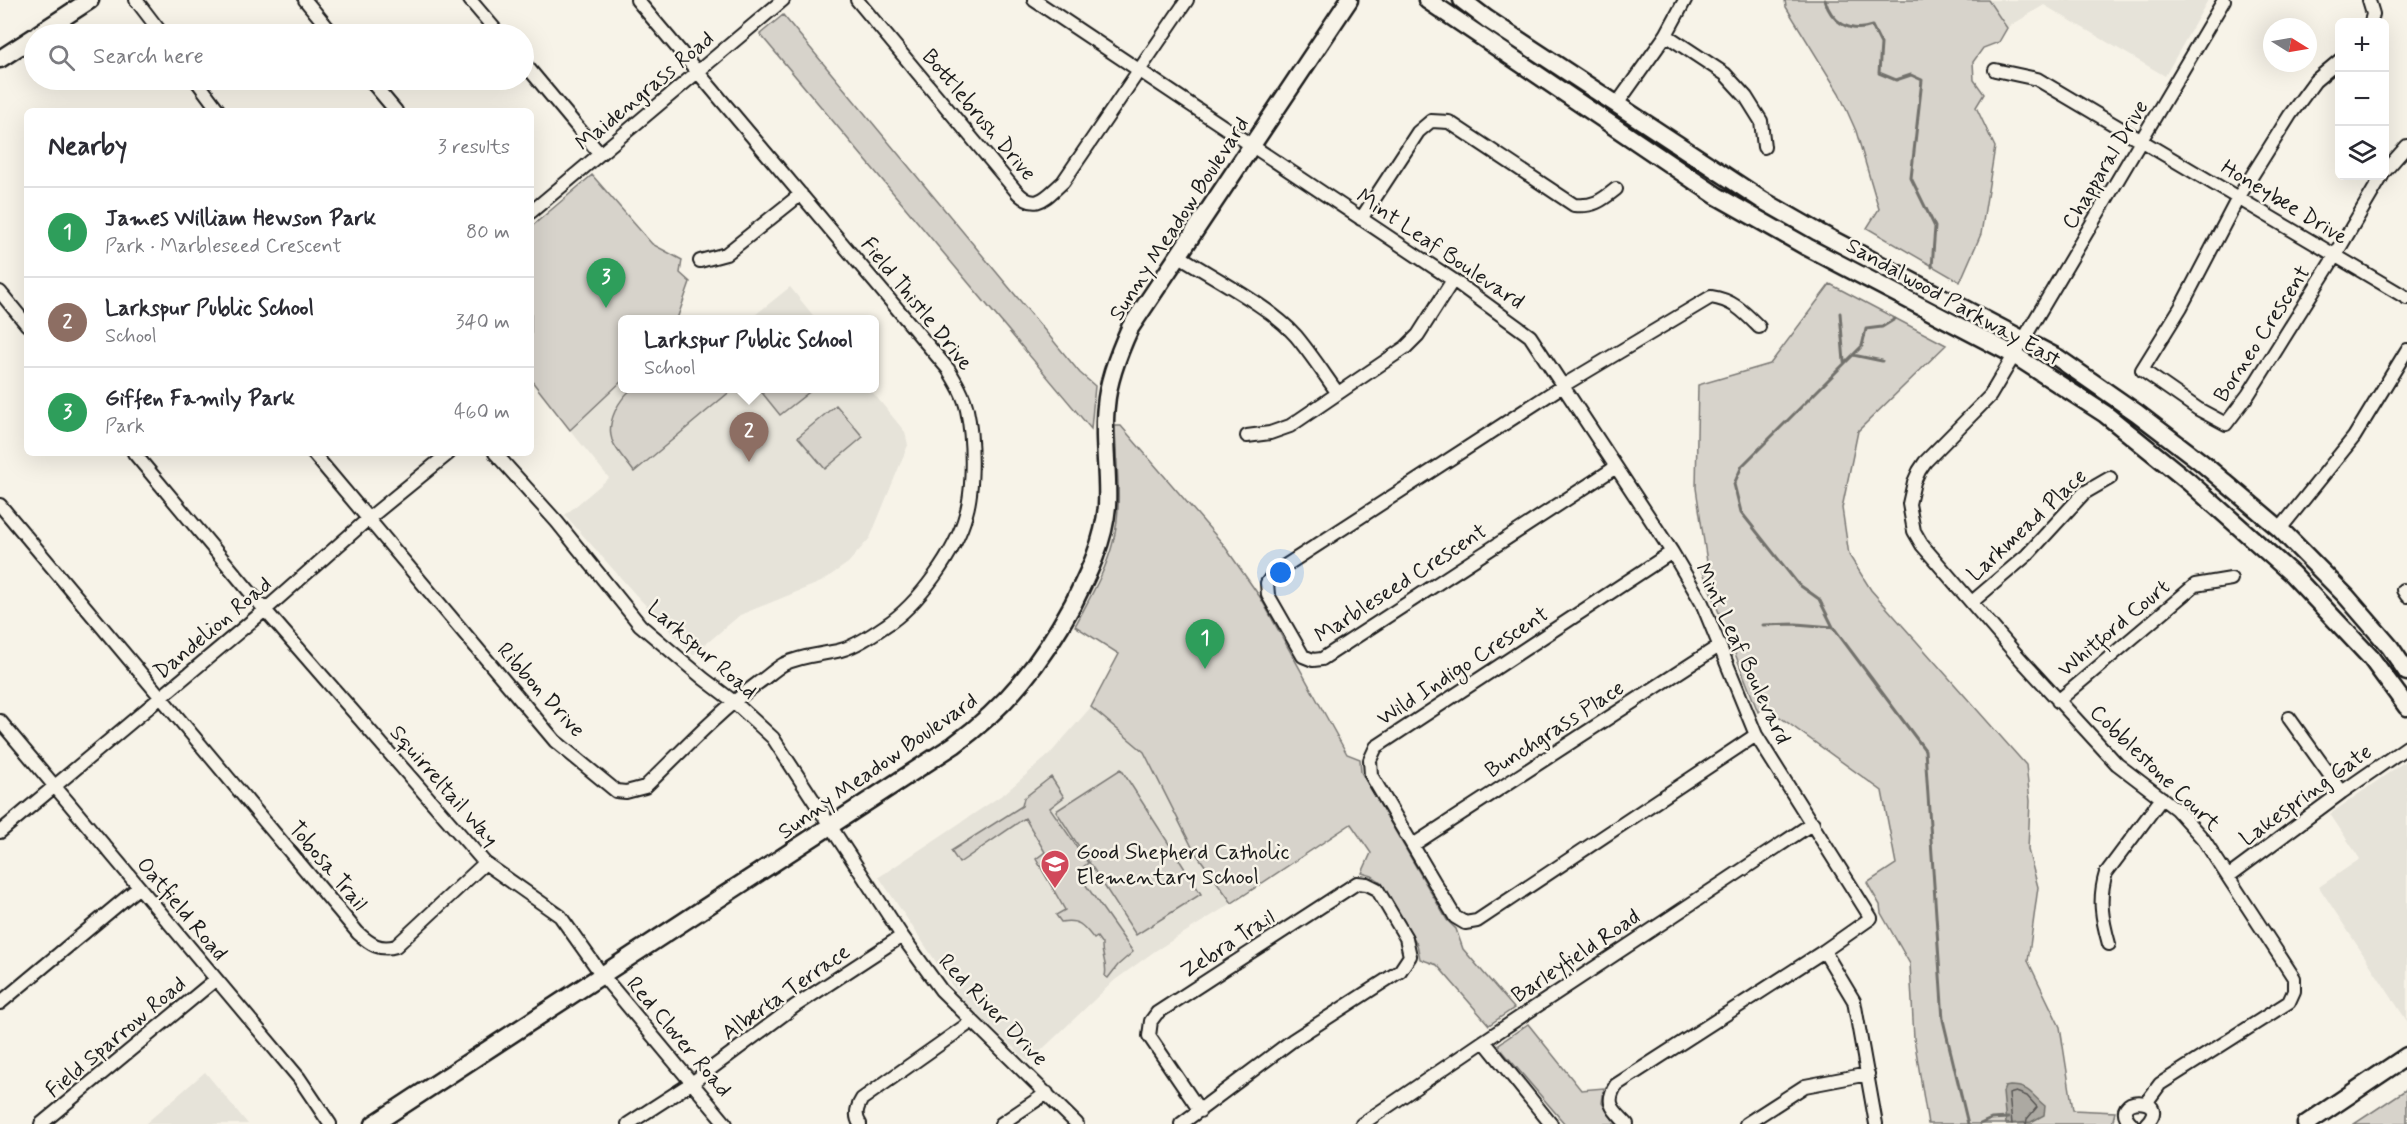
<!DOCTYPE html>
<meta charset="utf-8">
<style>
:root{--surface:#fff;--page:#f2f2f3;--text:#2b2b33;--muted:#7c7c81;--line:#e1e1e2;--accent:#2563eb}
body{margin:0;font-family:Mynerve,sans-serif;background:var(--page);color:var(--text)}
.controls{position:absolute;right:18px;top:18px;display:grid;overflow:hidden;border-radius:9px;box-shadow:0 6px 24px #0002}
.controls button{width:54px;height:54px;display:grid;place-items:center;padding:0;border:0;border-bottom:2px solid var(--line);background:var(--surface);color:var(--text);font:30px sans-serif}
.compass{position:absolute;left:2263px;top:18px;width:54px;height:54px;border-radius:50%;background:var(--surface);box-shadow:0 6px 24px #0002;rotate:101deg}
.you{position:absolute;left:1281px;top:573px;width:21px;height:21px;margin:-15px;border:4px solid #fff;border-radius:50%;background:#1a73e8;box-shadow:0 0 0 9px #1a73e833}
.badge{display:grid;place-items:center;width:39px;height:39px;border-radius:50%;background:var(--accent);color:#fff;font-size:20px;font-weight:700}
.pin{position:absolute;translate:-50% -50px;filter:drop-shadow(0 2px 3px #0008)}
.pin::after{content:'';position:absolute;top:32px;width:21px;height:18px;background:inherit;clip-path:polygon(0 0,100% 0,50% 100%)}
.popup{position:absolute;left:618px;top:315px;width:261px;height:78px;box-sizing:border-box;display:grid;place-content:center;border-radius:9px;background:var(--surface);filter:drop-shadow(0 2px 4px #0005);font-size:20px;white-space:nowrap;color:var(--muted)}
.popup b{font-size:22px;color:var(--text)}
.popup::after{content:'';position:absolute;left:50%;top:100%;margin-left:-12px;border:12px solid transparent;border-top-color:var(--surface)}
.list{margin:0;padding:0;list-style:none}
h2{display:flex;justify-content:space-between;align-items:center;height:78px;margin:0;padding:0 24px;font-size:26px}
h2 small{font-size:20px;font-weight:400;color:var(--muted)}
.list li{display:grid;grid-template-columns:39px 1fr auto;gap:18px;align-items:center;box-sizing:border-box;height:90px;padding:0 24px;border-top:2px solid var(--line)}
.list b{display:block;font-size:22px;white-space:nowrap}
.list p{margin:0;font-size:20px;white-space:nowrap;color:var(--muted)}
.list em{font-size:20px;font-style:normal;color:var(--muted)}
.icon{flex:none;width:33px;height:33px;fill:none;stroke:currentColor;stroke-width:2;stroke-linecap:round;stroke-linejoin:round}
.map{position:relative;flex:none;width:2407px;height:1124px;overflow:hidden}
.search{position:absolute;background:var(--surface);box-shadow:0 6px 24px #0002;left:24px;top:24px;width:510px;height:66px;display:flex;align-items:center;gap:15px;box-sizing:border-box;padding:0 21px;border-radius:33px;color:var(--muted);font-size:22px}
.panel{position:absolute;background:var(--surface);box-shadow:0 6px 24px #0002;left:24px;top:108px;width:510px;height:348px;border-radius:9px}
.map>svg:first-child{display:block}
.built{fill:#e6e3d9}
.green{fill:#d7d3cb;stroke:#7a7874;stroke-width:1.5}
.water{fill:#aca9a2;stroke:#72716c;stroke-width:1.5}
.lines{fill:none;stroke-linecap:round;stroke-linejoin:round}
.shore{stroke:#565452;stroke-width:1.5}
.stream{stroke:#72716c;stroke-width:3}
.street-casing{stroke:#1c1c1c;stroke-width:16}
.secondary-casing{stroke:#1c1c1c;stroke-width:21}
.street{stroke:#f7f3e8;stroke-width:12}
.secondary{stroke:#f7f3e8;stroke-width:16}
.labels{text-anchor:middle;stroke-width:5;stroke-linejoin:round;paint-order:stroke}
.street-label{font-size:22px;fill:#1c1c1c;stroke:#f7f3e8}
.poi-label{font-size:22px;fill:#1c1c1c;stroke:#f7f3e8;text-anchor:start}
</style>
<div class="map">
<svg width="2407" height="1124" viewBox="0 0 2407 1124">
<rect width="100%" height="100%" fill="#f7f3e8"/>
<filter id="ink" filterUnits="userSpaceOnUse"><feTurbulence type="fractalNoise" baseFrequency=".0167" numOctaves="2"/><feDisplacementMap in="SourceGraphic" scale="12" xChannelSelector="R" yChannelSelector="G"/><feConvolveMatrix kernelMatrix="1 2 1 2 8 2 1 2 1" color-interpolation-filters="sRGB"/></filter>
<g filter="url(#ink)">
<path class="built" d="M1988 0H2208L2165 76 2044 5 2007 28Z
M790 287 816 319H750Z
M623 380V388L870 389 905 432 908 445 870 538 848 563 821 582 740 615 693 655 635 594 565 515 609 478 570 430Z
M1091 707 1144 752 1193 849 1232 903 1155 951 1115 980 1029 1062 961 999 879 877 1005 793 1049 755Z
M2407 760V1021L2319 887 2360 859 2330 814Z
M205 1072 248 1124H145Z"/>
<path class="green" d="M1785 0H1988L2007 28 1999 42 1983 48 1973 62 1974 80 1984 94 1976 107 1995 147 1981 234 1960 282 1867 228 1879 209 1856 131 1839 93 1786 7Z
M783 15 1080 373 1095 386 1091 429 760 34Z
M592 175 652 244 682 260 680 273 690 282 677 319 623 320V380L570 430 531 380V227Z
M1830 284 1946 345 1858 431 1842 508 1849 555 1871 590 2026 765 2030 801 2028 850 2038 887 2028 961 2060 1027 2073 1110 2115 1112 2112 1124H1928L1914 1038 1910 964 1881 913 1880 905 1867 883 1896 864 1882 791 1766 707 1758 712 1701 567 1707 562 1696 488 1698 385 1770 364Z
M632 389V388L733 389 634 472C627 462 616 451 612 440 606 422 619 399 632 389Z
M759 389H813L780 415Z
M836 405 863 437 825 469 798 437Z
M1115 426H1121L1223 544 1260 597 1347 754 1360 759 1361 772 1447 920 1456 929 1463 949 1514 1008 1489 1025 1437 965 1420 959 1417 944 1381 882 1372 876 1362 873 1371 853 1351 824 1232 903 1193 849 1144 752 1091 707 1119 654 1075 626C1089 599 1106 571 1113 542 1123 505 1116 464 1115 426Z
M1121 769 1201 894 1136 935 1056 811Z
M1051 777 1064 797 1050 808 1088 863 1081 869 1084 874 1083 881 1133 952 1118 965 1108 978 1105 976C1108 964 1101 956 1102 944L1097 937 1094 939C1083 925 1079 919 1061 922L1056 915 1065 910 1036 859 1045 852 1025 818 959 863 951 851 1022 806 1024 798Z
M1528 1024 1581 1090 1604 1088 1602 1103 1617 1124H1565L1499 1047V1044Z
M2407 1089V1124H2354Z"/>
<path class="water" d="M2010 1086C2030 1086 2031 1095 2045 1106L2044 1115 2031 1122 2006 1124 2003 1092 2005 1087Z"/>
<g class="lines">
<path class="shore" d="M2012 1124 2009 1094 2016 1092 2027 1096 2037 1107 2027 1119 2026 1124"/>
<path class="stream" d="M1825 0C1831 22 1850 34 1872 26L1881 44 1879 73 1896 80 1911 75 1922 80 1911 178 1935 227 1932 267
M1840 313 1844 362
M1895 319 1882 327 1866 329 1862 346 1742 466 1734 484 1741 512 1798 584 1819 599 1833 627 1925 750 1943 1020 1968 1124
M1853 355 1882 361
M1763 625 1796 624 1833 627
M1980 1124 1991 1119 2008 1118"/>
<g class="street-casing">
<path id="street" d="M136 0 162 34
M305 0 333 34
M470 0 499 34
M857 0 1016 191C1036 213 1046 197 1063 182L1187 0
M1034 0 1453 280 1530 336 1672 552 1702 603 1756 735 1871 918 1824 951 1616 1085C1604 1104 1614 1110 1627 1124
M2369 1 2373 14 2371 22
M1666 35 1725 74 1746 97 1761 121 1764 147
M2340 60 2315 81 2290 115 2238 198 2181 307 2142 370 2198 409 2226 424 2248 395 2330 264 2382 176
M524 63 600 154
M1995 70 2037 79 2407 298
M196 80 219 111
M370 80 396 111
M1617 104 1666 35 1685 0
M2384 172 2407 146
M531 212 783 0
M1361 219 1418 132 1431 121 1449 122 1574 205C1593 207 1601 201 1616 189
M1178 255C1212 277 1271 307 1296 336 1311 354 1324 374 1337 392
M700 261 726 254 801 194
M0 292 27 325
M1247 436 1270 433 1290 426 1406 347 1418 335 1453 280
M134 453 265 610 485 863 560 916 602 975 726 1124
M313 453 555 741 616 791 626 792 645 787C682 751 717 713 758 683 767 677 775 669 784 664 802 655 822 655 841 650 856 646 872 635 885 626 918 605 956 552 966 514 974 487 973 437 967 410 964 395 956 382 948 369L637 0
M495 453 557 522 640 625 704 679 733 701 773 738 902 936 941 990 1077 1124
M1616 467 1322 659 1313 660 1303 656 1268 595 1267 583 1274 573 1564 385 1711 297C1733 300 1744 312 1759 327
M0 505 358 933C370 944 380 951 396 946L485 863
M2280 529 2354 437 2407 350
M1672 552 1376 747 1370 760 1371 775 1455 917 1465 923 1477 921 1756 735
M2403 590 2407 596
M1972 602 2027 555 2084 493 2110 478
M2058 701 2195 585 2231 579
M2289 718 2342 792
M0 721 299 1078 330 1124
M0 832 265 610 368 519 449 453
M1413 845 1719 646
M2229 876 2342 792 2407 747
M2109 944C2102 919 2098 899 2106 873L2162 798
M1824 951 1854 1001 1876 1124
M0 1003 139 887
M1484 1041 1551 1124
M2146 1103 2160 1084 2289 1002 2294 991V978L2204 840 2176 809 2117 764 2015 653 1922 545 1914 531 1909 504 1914 482 1919 471 1925 462 1990 396 2224 0
M41 1124 215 980
M628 1124 693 1082 795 1006 902 936
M860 1124C854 1115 857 1107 862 1099L971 1022
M1001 1124 1047 1093
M1181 1124 1293 1040 1400 971 1410 956 1406 938 1377 889 1367 884 1357 883 1157 1013 1151 1021 1149 1036 1200 1111
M1362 1124 1484 1041 1813 823
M1746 1124 1805 1086 1868 1074
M2132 1124C2103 1095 2175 1095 2146 1124"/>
</g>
<g class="secondary-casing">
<path id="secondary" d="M1427 0 1717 196 1807 247 2014 355 2105 414 2189 482 2292 574 2371 658 2407 707
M1462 0 1487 19 1762 200 1818 232 2058 358 2137 413 2201 462 2280 529 2346 596 2390 647 2407 672
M38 34 90 0
M0 59 34 37
M374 1124 954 745C1008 705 1041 663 1073 604 1089 572 1104 542 1107 506 1109 473 1102 439 1106 406 1108 379 1119 352 1130 328L1349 0
M2306 1124 2407 1056"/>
</g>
<use href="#street" class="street"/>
<use href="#secondary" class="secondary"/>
</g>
</g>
<defs>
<g id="school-pin" transform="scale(1.5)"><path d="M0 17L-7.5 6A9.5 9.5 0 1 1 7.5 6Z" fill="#d1495b" stroke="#f7f3e8"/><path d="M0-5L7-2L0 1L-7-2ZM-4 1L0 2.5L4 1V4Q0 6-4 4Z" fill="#fff"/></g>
</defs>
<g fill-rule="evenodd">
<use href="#school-pin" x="1055" y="864"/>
</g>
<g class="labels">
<g class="street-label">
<text transform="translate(644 90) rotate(-40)" y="8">Maidengrass Road</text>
<text transform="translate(980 114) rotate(50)" y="8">Bottlebrush Drive</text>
<text transform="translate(2104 164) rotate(-59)" y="8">Chapparal Drive</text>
<text transform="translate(2285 201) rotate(31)" y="8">Honeybee Drive</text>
<text transform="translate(1178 218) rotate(-57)" y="8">Sunny Meadow Boulevard</text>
<text transform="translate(1441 248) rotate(34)" y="8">Mint Leaf Boulevard</text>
<text transform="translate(1954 301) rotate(29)" y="8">Sandalwood Parkway East</text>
<text transform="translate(918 303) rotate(51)" y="8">Field Thistle Drive</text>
<text transform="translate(2261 333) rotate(-57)" y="8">Borneo Crescent</text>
<text transform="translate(2026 524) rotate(-43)" y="8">Larkmead Place</text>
<text transform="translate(1400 582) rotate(-33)" y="8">Marbleseed Crescent</text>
<text transform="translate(212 627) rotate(-40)" y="8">Dandelion Road</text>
<text transform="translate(2113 627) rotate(-40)" y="8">Whitford Court</text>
<text transform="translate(703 649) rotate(41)" y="8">Larkspur Road</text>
<text transform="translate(1744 653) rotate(65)" y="8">Mint Leaf Boulevard</text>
<text transform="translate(1462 665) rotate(-33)" y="8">Wild Indigo Crescent</text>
<text transform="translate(542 689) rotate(48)" y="8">Ribbon Drive</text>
<text transform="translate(1554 728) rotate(-33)" y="8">Bunchgrass Place</text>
<text transform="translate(877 765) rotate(-35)" y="8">Sunny Meadow Boulevard</text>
<text transform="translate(2156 767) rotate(44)" y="8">Cobblestone Court</text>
<text transform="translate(445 785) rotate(49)" y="8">Squirreltail Way</text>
<text transform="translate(2305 794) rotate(-36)" y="8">Lakespring Gate</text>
<text transform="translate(329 865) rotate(50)" y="8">Tobosa Trail</text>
<text transform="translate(183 908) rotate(50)" y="8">Oatfield Road</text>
<text transform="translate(1227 943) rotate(-33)" y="8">Zebra Trail</text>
<text transform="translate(1575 955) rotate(-34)" y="8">Barleyfield Road</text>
<text transform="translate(785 991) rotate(-35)" y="8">Alberta Terrace</text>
<text transform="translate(994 1009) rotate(46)" y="8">Red River Drive</text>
<text transform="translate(115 1036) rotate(-40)" y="8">Field Sparrow Road</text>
<text transform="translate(680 1036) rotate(50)" y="8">Red Clover Road</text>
</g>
<g class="poi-label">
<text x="1076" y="859">Good Shepherd Catholic<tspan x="1076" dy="25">Elementary School</tspan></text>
</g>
</g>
</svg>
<div class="controls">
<button>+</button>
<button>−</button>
<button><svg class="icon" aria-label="layers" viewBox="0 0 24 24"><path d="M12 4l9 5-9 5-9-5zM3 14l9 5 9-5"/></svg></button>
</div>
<svg class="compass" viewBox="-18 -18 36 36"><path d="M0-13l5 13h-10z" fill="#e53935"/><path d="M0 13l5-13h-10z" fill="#7c7c81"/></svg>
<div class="you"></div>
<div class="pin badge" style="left:1205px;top:669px;background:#2e9e5b">1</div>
<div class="pin badge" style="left:749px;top:462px;background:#8d6e63">2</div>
<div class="popup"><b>Larkspur Public School</b>School</div>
<div class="pin badge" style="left:606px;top:308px;background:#2e9e5b">3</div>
<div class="search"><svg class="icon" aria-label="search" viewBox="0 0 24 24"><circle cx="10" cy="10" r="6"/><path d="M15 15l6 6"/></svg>Search here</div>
<section class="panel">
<h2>Nearby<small>3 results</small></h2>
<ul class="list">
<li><span class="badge" style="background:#2e9e5b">1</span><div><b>James William Hewson Park</b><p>Park · Marbleseed Crescent</p></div><em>80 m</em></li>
<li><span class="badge" style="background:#8d6e63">2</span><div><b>Larkspur Public School</b><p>School</p></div><em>340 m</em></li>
<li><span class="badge" style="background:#2e9e5b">3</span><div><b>Giffen Family Park</b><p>Park</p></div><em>460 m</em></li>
</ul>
</section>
</div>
